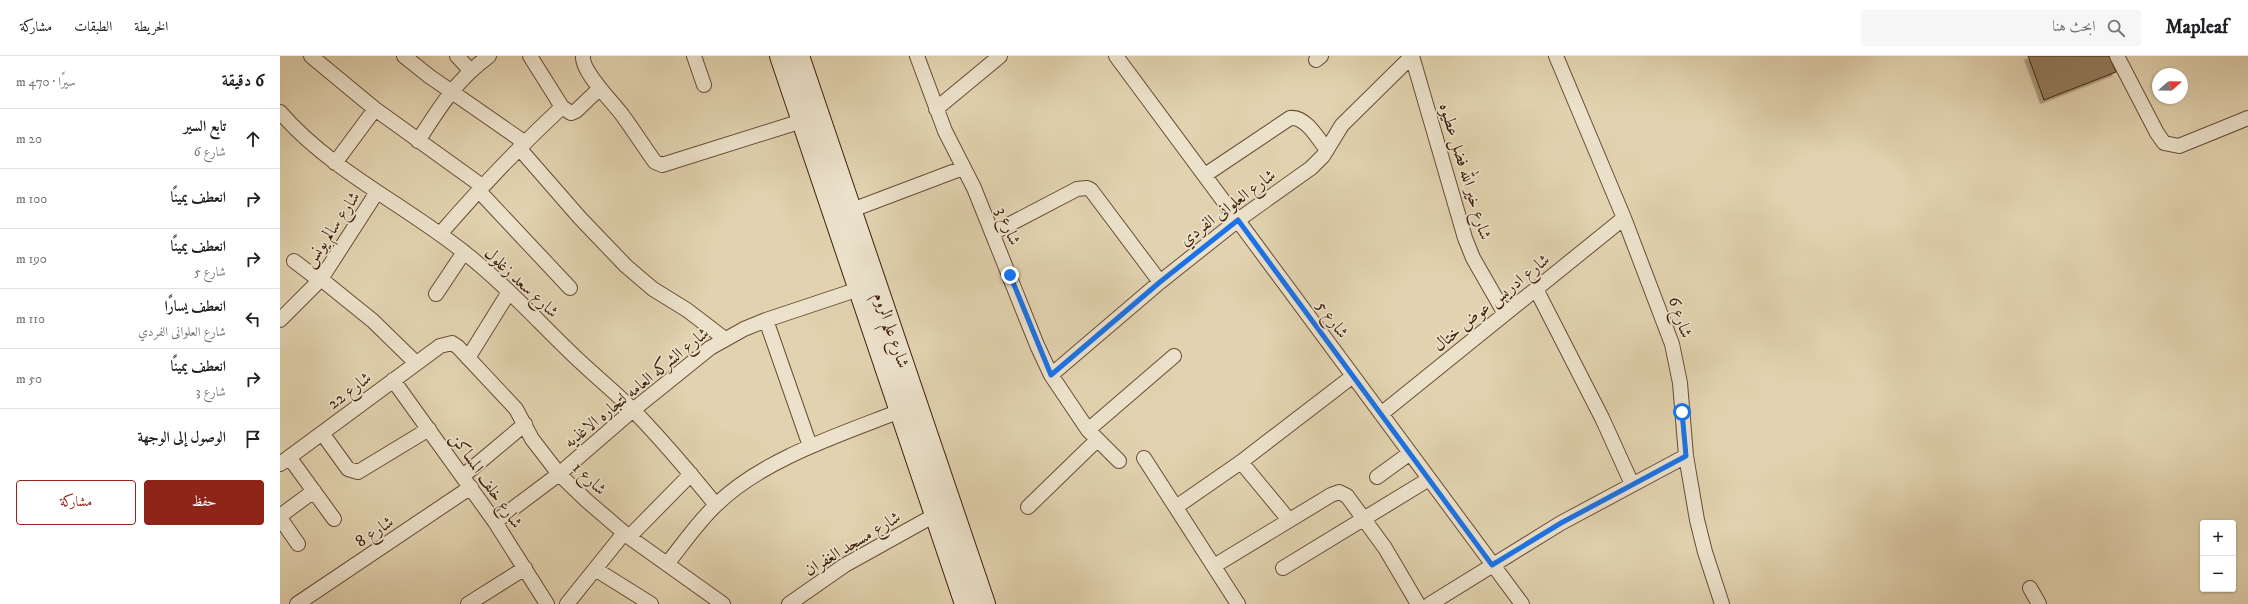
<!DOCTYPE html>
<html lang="ar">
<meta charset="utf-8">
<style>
:root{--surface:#fff;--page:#f6f6f6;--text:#202124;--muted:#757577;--line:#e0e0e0;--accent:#8f2418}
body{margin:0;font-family:"IM FELL DW Pica",Amiri,serif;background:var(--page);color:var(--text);direction:rtl}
.controls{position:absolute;right:12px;bottom:12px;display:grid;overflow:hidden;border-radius:4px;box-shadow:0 1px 3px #0004}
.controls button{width:36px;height:36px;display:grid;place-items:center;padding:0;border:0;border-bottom:1px solid var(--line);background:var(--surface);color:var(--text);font:20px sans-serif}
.compass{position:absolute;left:1872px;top:12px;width:36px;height:36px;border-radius:50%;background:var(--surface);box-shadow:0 1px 3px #0004;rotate:70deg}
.stop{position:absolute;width:12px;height:12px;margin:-9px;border:3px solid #1a73e8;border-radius:50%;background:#fff}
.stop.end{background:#1a73e8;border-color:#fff;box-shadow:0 1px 4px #0008}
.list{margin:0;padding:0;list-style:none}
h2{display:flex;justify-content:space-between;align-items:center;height:52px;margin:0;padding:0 16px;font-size:17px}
h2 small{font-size:13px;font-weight:400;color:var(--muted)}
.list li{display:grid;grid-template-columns:26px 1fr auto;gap:12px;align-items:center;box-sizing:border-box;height:60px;padding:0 16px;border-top:1px solid var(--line)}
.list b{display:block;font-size:15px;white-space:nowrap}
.list p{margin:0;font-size:13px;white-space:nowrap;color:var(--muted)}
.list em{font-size:13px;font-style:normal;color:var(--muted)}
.actions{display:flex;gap:8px;padding:12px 16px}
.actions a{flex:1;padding:9px 0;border:1px solid var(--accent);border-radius:4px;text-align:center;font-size:14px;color:var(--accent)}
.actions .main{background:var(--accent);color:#fff}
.icon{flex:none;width:22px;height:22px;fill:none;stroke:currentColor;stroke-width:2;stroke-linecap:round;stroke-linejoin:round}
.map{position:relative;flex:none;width:1968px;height:548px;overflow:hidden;direction:ltr}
header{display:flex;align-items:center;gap:24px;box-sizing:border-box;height:56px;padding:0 20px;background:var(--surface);border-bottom:1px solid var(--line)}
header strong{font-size:19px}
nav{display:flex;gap:22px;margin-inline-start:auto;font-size:14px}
.search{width:280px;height:36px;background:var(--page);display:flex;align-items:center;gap:10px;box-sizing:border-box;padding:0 14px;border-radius:4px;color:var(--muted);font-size:15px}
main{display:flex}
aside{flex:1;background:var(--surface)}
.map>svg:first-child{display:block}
.building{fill:#947d60;stroke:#401f0a;filter:url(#shadow)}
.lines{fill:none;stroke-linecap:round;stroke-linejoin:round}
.street-casing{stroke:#684c34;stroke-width:16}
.secondary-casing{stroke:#401f0a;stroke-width:22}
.street{stroke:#ece2cc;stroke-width:14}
.secondary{stroke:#ece2cc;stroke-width:20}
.route{stroke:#1a73e8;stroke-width:5}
.labels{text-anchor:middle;stroke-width:3.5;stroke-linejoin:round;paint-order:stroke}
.street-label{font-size:17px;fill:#401f0a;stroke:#ece2cc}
</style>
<header>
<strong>Mapleaf</strong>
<div class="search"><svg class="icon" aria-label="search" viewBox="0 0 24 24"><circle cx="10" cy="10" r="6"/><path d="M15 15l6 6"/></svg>ابحث هنا</div>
<nav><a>الخريطة</a><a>الطبقات</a><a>مشاركة</a></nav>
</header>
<main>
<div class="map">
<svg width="1968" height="548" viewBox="0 0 1968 548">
<defs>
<filter id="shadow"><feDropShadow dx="-3.5" dy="3.5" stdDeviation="0" flood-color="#0004"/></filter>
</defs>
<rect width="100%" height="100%" fill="#e2d3b0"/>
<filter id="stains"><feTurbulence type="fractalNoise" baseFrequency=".005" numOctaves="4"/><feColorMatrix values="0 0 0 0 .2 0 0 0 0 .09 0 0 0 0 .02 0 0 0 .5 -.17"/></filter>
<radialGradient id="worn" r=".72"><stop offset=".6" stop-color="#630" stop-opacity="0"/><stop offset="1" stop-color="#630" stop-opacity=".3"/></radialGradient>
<path class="building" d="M1748 0H1829L1836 16 1764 44Z"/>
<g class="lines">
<g class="street-casing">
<path id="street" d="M31 0 95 53 202 130
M124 0 149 20 244 86
M177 0 190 14
M250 0 282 51 291 57 296 55 320 32
M303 0C301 16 334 47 343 60 354 75 364 91 375 106L382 109 522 65
M414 0 424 29
M637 0 665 75 694 132 757 289 771 319 808 374 839 405
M836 0 1242 548
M1132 0 1185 182 1193 202 1225 258
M1276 0 1344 162 1392 288 1400 327 1406 400 1417 464 1425 496 1442 548
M1837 0 1877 77 1884 87 1899 90 1968 62
M1036 4 1041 0
M656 53 720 0
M0 56C51 115 124 148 185 197 222 226 254 261 288 294 309 315 333 334 354 355 383 385 410 417 436 449
M138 85C160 51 176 24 209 0
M239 92 300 162 346 210 373 233 407 254 445 283
M55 107 95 53
M925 119 1010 62C1026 60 1038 83 1047 94
M198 134 290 232
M572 154 683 112
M713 177 797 133 807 132 811 134 880 226
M160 178C199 133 239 91 282 51
M14 205 39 224
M41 223 93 265 136 307
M1256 233 1322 362 1352 428
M156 238 184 196
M0 264 41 223 97 136
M486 264 530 390
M188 302 229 236
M771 319 880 226 958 164 1031 112 1043 100 1062 69 1132 0
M113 324 215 466 267 548
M1101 358 1344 162
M808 374 894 300
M42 377 68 413 78 416 149 373
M9 401 54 463
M864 402 958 548
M961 406 1009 464
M0 408 160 290 172 287 178 291 236 353 252 383 279 418 306 444 349 481 443 548
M183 420 245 368
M1097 421 1130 397
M748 451 817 384
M896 451 961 406 1073 320
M0 460 34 435
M0 462 18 488
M215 466 279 418 353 354 430 292 464 273 486 264 579 233
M349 481 411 418
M387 508C403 488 418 466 436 449 483 403 559 379 620 355
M934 510 1051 439 1059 436 1067 440 1105 492 1138 548
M1003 512 1149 423
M315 513 371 548
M1750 532 1759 548
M17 548 191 431
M188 548 245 512
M287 548 344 477
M509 548 565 509 655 459
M1150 548 1281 467 1406 400"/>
</g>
<g class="secondary-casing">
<path id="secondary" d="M500 0 685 548
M519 0 705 548"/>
</g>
<use href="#street" class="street"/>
<use href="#secondary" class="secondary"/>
</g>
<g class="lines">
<path class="route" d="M730 219 771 319 880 226 958 164 1212 509 1281 467 1406 400 1402 356"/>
</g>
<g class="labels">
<g class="street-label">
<text transform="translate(1186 115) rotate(73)" y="6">شارع خير الله فضل عطيوه</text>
<text transform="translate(947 151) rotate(-37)" y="6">شارع العلوانى الفردي</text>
<text transform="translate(729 170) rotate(68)" y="6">شارع 3</text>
<text transform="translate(51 173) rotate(-56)" y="6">شارع سالم يونس</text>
<text transform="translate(242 226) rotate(43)" y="6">شارع سعد زغلول</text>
<text transform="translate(1211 246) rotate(-39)" y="6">شارع ادريس عوض ختال</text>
<text transform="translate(1401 261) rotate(71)" y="6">شارع 6</text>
<text transform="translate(1053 263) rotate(54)" y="6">شارع 5</text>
<text transform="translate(612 274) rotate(71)" y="6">شارع علم الروم</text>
<text transform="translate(356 331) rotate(-39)" y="6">شارع الشركه العامه لتجاره الاغذيه</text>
<text transform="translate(69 334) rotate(-37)" y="6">شارع 22</text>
<text transform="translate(310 422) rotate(44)" y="6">شارع 1</text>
<text transform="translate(207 424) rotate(55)" y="6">شارع خلف المساكن</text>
<text transform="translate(94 475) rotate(-34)" y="6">شارع 8</text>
<text transform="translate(572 487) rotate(-31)" y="6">شارع مسجد الغفران</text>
</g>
</g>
<rect width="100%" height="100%" filter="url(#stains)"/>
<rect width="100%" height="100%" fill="url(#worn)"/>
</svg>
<div class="controls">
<button>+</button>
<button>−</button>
</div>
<svg class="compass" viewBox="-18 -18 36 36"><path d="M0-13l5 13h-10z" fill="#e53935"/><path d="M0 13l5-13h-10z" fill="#757577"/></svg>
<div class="stop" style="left:1402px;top:356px"></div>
<div class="stop end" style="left:730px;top:219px"></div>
</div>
<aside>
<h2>6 دقيقة<small>سيرًا · 470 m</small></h2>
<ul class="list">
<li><svg class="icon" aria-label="ahead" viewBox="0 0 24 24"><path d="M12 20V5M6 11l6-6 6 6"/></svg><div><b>تابع السير</b><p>شارع 6</p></div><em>20 m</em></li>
<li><svg class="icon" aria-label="right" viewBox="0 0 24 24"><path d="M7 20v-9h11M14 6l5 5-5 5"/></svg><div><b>انعطف يمينًا</b></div><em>100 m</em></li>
<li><svg class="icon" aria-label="right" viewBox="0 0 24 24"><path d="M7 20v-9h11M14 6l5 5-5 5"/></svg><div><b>انعطف يمينًا</b><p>شارع 5</p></div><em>190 m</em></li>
<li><svg class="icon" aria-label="left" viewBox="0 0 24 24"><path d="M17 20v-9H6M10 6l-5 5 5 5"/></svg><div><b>انعطف يسارًا</b><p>شارع العلوانى الفردي</p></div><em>110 m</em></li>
<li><svg class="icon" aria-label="right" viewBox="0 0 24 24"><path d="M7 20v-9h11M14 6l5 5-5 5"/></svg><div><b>انعطف يمينًا</b><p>شارع 3</p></div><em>50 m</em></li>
<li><svg class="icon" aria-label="arrive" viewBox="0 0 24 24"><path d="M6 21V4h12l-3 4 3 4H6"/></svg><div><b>الوصول إلى الوجهة</b></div></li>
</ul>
<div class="actions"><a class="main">حفظ</a><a>مشاركة</a></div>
</aside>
</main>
